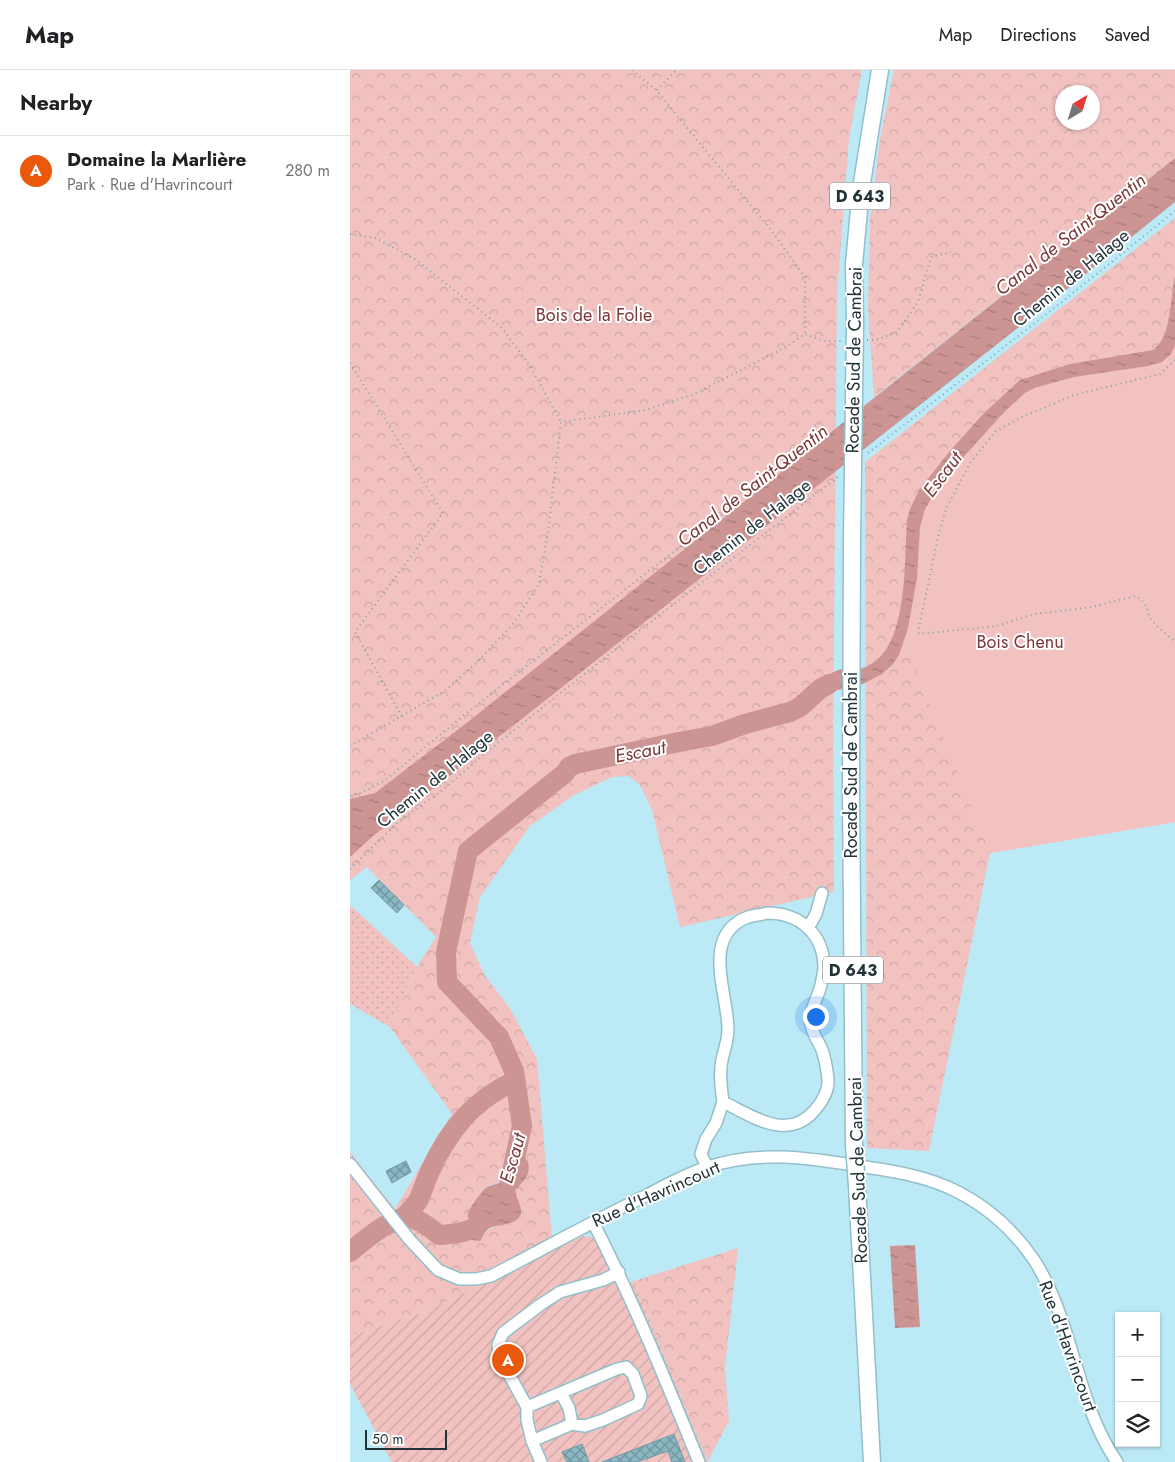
<!DOCTYPE html>
<meta charset="utf-8">
<style>
:root{--surface:#fff;--page:#f6f6f6;--text:#202124;--muted:#757577;--line:#e0e0e0;--accent:#ea580c}
body{margin:0;font-family:Jost,sans-serif;background:var(--page);color:var(--text)}
.controls{position:absolute;right:15px;bottom:15px;display:grid;overflow:hidden;border-radius:0px;box-shadow:0 1px 4px #0004}
.controls button{width:45px;height:45px;display:grid;place-items:center;padding:0;border:0;border-bottom:1px solid var(--line);background:var(--surface);color:var(--text);font:25px sans-serif}
.compass{position:absolute;left:705px;top:15px;width:45px;height:45px;border-radius:50%;background:var(--surface);box-shadow:0 1px 4px #0004;rotate:38deg}
.scale{position:absolute;left:15px;bottom:12px;width:82px;box-sizing:border-box;padding-left:5px;border:2px solid #213338;border-top:0;font-size:14px;line-height:18px;white-space:nowrap;color:#213338;-webkit-text-stroke:4px #fff;paint-order:stroke}
.you{position:absolute;left:465px;top:946px;width:18px;height:18px;margin:-12px;border:4px solid #fff;border-radius:50%;background:#1a73e8;box-shadow:0 0 0 8px #1a73e833}
.badge{display:grid;place-items:center;width:32px;height:32px;border-radius:50%;background:var(--accent);color:#fff;font-size:16px;font-weight:700}
.pin{position:absolute;translate:-50% -50%;border:2px solid #fff;box-shadow:0 1px 5px #0006}
.list{margin:0;padding:0;list-style:none}
h2{display:flex;justify-content:space-between;align-items:center;height:65px;margin:0;padding:0 20px;font-size:21px}
h2 small{font-size:16px;font-weight:400;color:var(--muted)}
.list li{display:grid;grid-template-columns:32px 1fr auto;gap:15px;align-items:center;box-sizing:border-box;height:70px;padding:0 20px;border-top:1px solid var(--line)}
.list b{display:block;font-size:19px;white-space:nowrap}
.list p{margin:0;font-size:16px;white-space:nowrap;color:var(--muted)}
.list em{font-size:16px;font-style:normal;color:var(--muted)}
.icon{flex:none;width:28px;height:28px;fill:none;stroke:currentColor;stroke-width:2;stroke-linecap:round;stroke-linejoin:round}
.map{position:relative;flex:none;width:825px;height:1392px;overflow:hidden}
header{display:flex;align-items:center;gap:30px;box-sizing:border-box;height:70px;padding:0 25px;background:var(--surface);border-bottom:1px solid var(--line)}
header strong{font-size:24px}
nav{display:flex;gap:28px;margin-inline-start:auto;font-size:18px}
main{display:flex}
aside{flex:1;background:var(--surface)}
.map>svg:first-child{display:block}
.grass{fill:url(#grass-dots)}
.forest{fill:url(#forest-crowns);fill-rule:evenodd}
.park{fill:#f1c2c0}
.garden{fill:url(#garden-furrows)}
.water{fill:url(#water-ripples)}
.lines{fill:none;stroke-linecap:round;stroke-linejoin:round}
.river{stroke:#cc9593;stroke-width:20}
.building{fill:url(#building-cross-hatch);stroke:#6f9ba6}
.minor-casing{stroke:#92bfca;stroke-width:14}
.highway-casing{stroke:#92bfca;stroke-width:19}
.path{stroke:#7fa2ac;stroke-width:2;stroke-dasharray:1 4;stroke-linecap:butt}
.minor{stroke:#fff;stroke-width:11}
.highway{stroke:#fff;stroke-width:16}
.highway-bridge-casing{stroke:#92bfca;stroke-width:19;stroke-linecap:butt}
.highway-bridge{stroke:#fff;stroke-width:16}
.labels{text-anchor:middle;stroke-width:4;stroke-linejoin:round;paint-order:stroke}
.shield{fill:#fff;stroke:#647074;stroke-width:1}
.shield-label{font-size:16px;font-weight:bold;fill:#213338}
.street-label{font-size:18px;fill:#213338;stroke:#fff}
.park-label{font-size:18px;fill:#7c3737;stroke:#fff}
.water-label{font-size:19px;font-style:italic;fill:#7c3737;stroke:#fff}
</style>
<header>
<strong>Map</strong>
<nav><a>Map</a><a>Directions</a><a>Saved</a></nav>
</header>
<main>
<aside>
<h2>Nearby<small></small></h2>
<ul class="list">
<li><span class="badge">A</span><div><b>Domaine la Marlière</b><p>Park · Rue d'Havrincourt</p></div><em>280 m</em></li>
</ul>
</aside>
<div class="map">
<svg width="825" height="1392" viewBox="0 0 825 1392">
<defs>
<pattern id="grass-dots" width="8" height="8" patternUnits="userSpaceOnUse" patternTransform="scale(1.25)"><rect width="8" height="8" fill="#f1c2c0"/><path d="M2 2h.1M6 6h.1" fill="none" stroke="#cea7a6" stroke-width="1.8" stroke-linecap="round"/></pattern>
<pattern id="forest-crowns" width="20" height="18" patternUnits="userSpaceOnUse" patternTransform="scale(1.25)"><rect width="20" height="18" fill="#f1c2c0"/><path d="M2 6a3 3 0 1 1 6 0M12 15a3 3 0 1 1 6 0" fill="none" stroke="#cea7a6"/></pattern>
<pattern id="garden-furrows" width="10" height="10" patternUnits="userSpaceOnUse" patternTransform="scale(1.25)"><rect width="10" height="10" fill="#f1c2c0"/><path d="M-1 1l2-2M0 10L10 0M9 11l2-2" fill="none" stroke="#cea7a6"/></pattern>
<pattern id="water-ripples" width="26" height="14" patternUnits="userSpaceOnUse" patternTransform="scale(1.25)"><rect width="26" height="14" fill="#cc9593"/><path d="M2 4q2-2 4 0t4 0M15 11q2-2 4 0t4 0" fill="none" stroke="#a57a79"/></pattern>
<pattern id="building-cross-hatch" width="8" height="8" patternUnits="userSpaceOnUse" patternTransform="scale(1.25)"><rect width="8" height="8" fill="#8ab7c2"/><path d="M0 0l8 8M0 8l8-8" fill="none" stroke="#70959f"/></pattern>
</defs>
<rect width="100%" height="100%" fill="#bbe9f5"/>
<path class="grass" d="M0 835 67 897 40 957 0 934Z"/>
<path class="forest" d="M0 0H512L499 69 487 224 483 676 484 822 330 857 302 740 290 715 279 706 262 707 224 725 180 756 130 827 120 873 134 904 161 940 187 989 203 1181 74 1242 0 1266V1082L45 1139 102 1044 40 957 67 897 86 867 17 797 0 810ZM179 1097 177 1105 165 1120 170 1146C158 1157 139 1152 132 1168 118 1150 113 1148 128 1129 130 1126 132 1121 134 1119 143 1110 154 1117 157 1100Z
M544 0H825V88L524 327 518 238 520 148 530 69ZM712 22H742V52H712Z
M825 148V752L640 783 579 1081 517 1078 515 392Z
M388 1178 375 1298 379 1351 358 1391 284 1211Z"/>
<path class="park" d="M825 275V752L640 783 554 571 567 508 570 457 575 439 581 429 629 369 675 323C705 308 740 305 773 300 785 298 799 298 811 293 818 289 822 282 825 275Z"/>
<path class="garden" d="M233 1166 241 1167 249 1172 271 1215 284 1211 358 1392H42L0 1314V1266L74 1242Z"/>
<path class="water" d="M825 88V132L716 220 23 766 0 787V729L25 723 114 655Z
M825 206V275L821 284 812 292 798 296 724 307 684 318 675 323 655 341 610 391 581 429 575 439 570 457 567 508 558 558 549 585 543 594 532 604 513 614 480 622 472 626 462 637 453 624C463 616 475 605 488 600 494 598 503 601 510 599 514 598 518 596 521 594 559 573 554 488 557 450L560 439 569 420 599 382 634 343 670 310 720 294 803 280C822 267 820 227 825 206Z
M168 1083C180 1086 182 1101 174 1111 171 1114 168 1116 165 1120 166 1127 172 1137 171 1143 168 1156 148 1154 139 1158 135 1160 133 1167 130 1171L113 1169 109 1166C108 1156 113 1155 120 1150 118 1147 117 1147 118 1143 119 1139 133 1119 137 1117 143 1114 151 1114 155 1108 161 1100 158 1090 168 1083Z
M565 1175 570 1257 545 1258 540 1176Z"/>
<g class="lines">
<path class="river" d="M160 1111 172 1056 164 1001 149 967 97 912 96 882 118 781 215 703 219 697 225 694 329 672 362 666 395 654 440 642 450 637 470 619 479 614
M54 1147C59 1142 65 1136 69 1129 73 1120 76 1110 80 1101 99 1060 123 1030 165 1011
M0 1182C12 1172 39 1149 54 1148 65 1146 81 1158 89 1165 103 1164 122 1163 132 1151"/>
</g>
<path class="building" d="M29 810 54 835 47 843 21 818Z
M56 1091 61 1102 42 1113 36 1101Z
M324 1364 335 1392H322L318 1381 287 1392H252Z
M232 1374 239 1392H217L212 1382Z"/>
<g class="lines">
<g class="minor-casing">
<path id="minor" d="M417 843C449 843 473 863 474 896 474 902 472 909 471 915 468 928 458 942 461 955 462 963 469 972 472 980 475 988 477 1000 478 1009 479 1021 472 1032 465 1040 437 1073 401 1045 373 1032 371 1018 369 1003 372 990 374 980 378 970 378 960 378 923 350 865 398 847 404 845 411 845 417 843Z
M458 858 466 844 472 823
M0 1094 59 1169 88 1200 109 1209H126L141 1206C191 1180 240 1153 291 1128 313 1117 335 1104 358 1097 408 1080 458 1088 509 1096 543 1101 577 1106 608 1122 639 1138 665 1162 684 1190 724 1252 725 1331 767 1392
M357 1097 351 1084 356 1069 366 1053 373 1032
M243 1152C283 1230 316 1311 349 1392
M211 1323 219 1338 222 1354
M177 1337V1350L182 1371
M191 1392 182 1371 222 1354 235 1356 253 1350 288 1334 291 1326 283 1304 276 1297 267 1299 177 1337 150 1288 148 1275 153 1263 190 1235 210 1222 253 1210 269 1202"/>
</g>
<g class="highway-casing">
<path id="highway" d="M505 254 504 194 511 119 530 0
M502 470 501 724 504 1075
M507 1116 522 1392"/>
</g>
<path class="path" d="M282 0 306 20 421 160 455 207V264
M307 20 326 0
M0 164 25 168 65 189 152 258 180 296 211 352
M517 270H526L547 262 568 232 581 187 601 182
M825 290 810 304 724 325 670 348 646 361 620 393 596 439 589 463 569 557V564L647 556 684 544 742 537 786 526C798 533 795 539 801 549 807 558 817 564 825 572
M0 293 93 443 5 562 52 647
M518 383 713 231 825 141
M0 676 96 620 125 594 163 554 189 514 198 461 211 352 296 340 342 325 436 277 455 264 474 271H492
M0 726 13 722 34 711 124 637 385 434
M0 799 47 753 94 719 133 685 262 582 489 406"/>
<use href="#minor" class="minor"/>
<use href="#highway" class="highway"/>
<g class="highway-bridge-casing">
<path id="highway-bridge" d="M502 470 505 254
M504 1075 507 1116"/>
</g>
<use href="#highway-bridge" class="highway-bridge"/>
</g>
<g class="labels">
<g class="shield">
<rect x="480" y="112.5" width="60" height="27" rx="4"/>
<rect x="473" y="886.5" width="60" height="27" rx="4"/>
</g>
<g class="shield-label">
<text x="510" y="132">D 643</text>
<text x="503" y="906">D 643</text>
</g>
<g class="street-label">
<text transform="translate(721 208) rotate(-39)" y="6">Chemin de Halage</text>
<text transform="translate(504 290) rotate(-89)" y="6">Rocade Sud de Cambrai</text>
<text transform="translate(402 457) rotate(-38)" y="6">Chemin de Halage</text>
<text transform="translate(501 695) rotate(-90)" y="6">Rocade Sud de Cambrai</text>
<text transform="translate(85 709) rotate(-39)" y="6">Chemin de Halage</text>
<text transform="translate(508 1100) rotate(-92)" y="6">Rocade Sud de Cambrai</text>
<text transform="translate(306 1124) rotate(-24)" y="6">Rue d'Havrincourt</text>
<text transform="translate(718 1276) rotate(70)" y="6">Rue d'Havrincourt</text>
</g>
<g class="park-label">
<text x="244" y="251">Bois de la Folie</text>
<text x="670" y="578">Bois Chenu</text>
</g>
<g class="water-label">
<text transform="translate(720 164) rotate(-38)" y="7">Canal de Saint-Quentin</text>
<text transform="translate(592 404) rotate(-53)" y="7">Escaut</text>
<text transform="translate(402 415) rotate(-38)" y="7">Canal de Saint-Quentin</text>
<text transform="translate(290 681) rotate(-11)" y="7">Escaut</text>
<text transform="translate(162 1088) rotate(-74)" y="7">Escaut</text>
</g>
</g>
</svg>
<div class="controls">
<button>+</button>
<button>−</button>
<button><svg class="icon" aria-label="layers" viewBox="0 0 24 24"><path d="M12 4l9 5-9 5-9-5zM3 14l9 5 9-5"/></svg></button>
</div>
<svg class="compass" viewBox="-18 -18 36 36"><path d="M0-13l5 13h-10z" fill="#e53935"/><path d="M0 13l5-13h-10z" fill="#757577"/></svg>
<div class="scale">50 m</div>
<div class="you"></div>
<div class="pin badge" style="left:158px;top:1290px">A</div>
</div>
</main>
